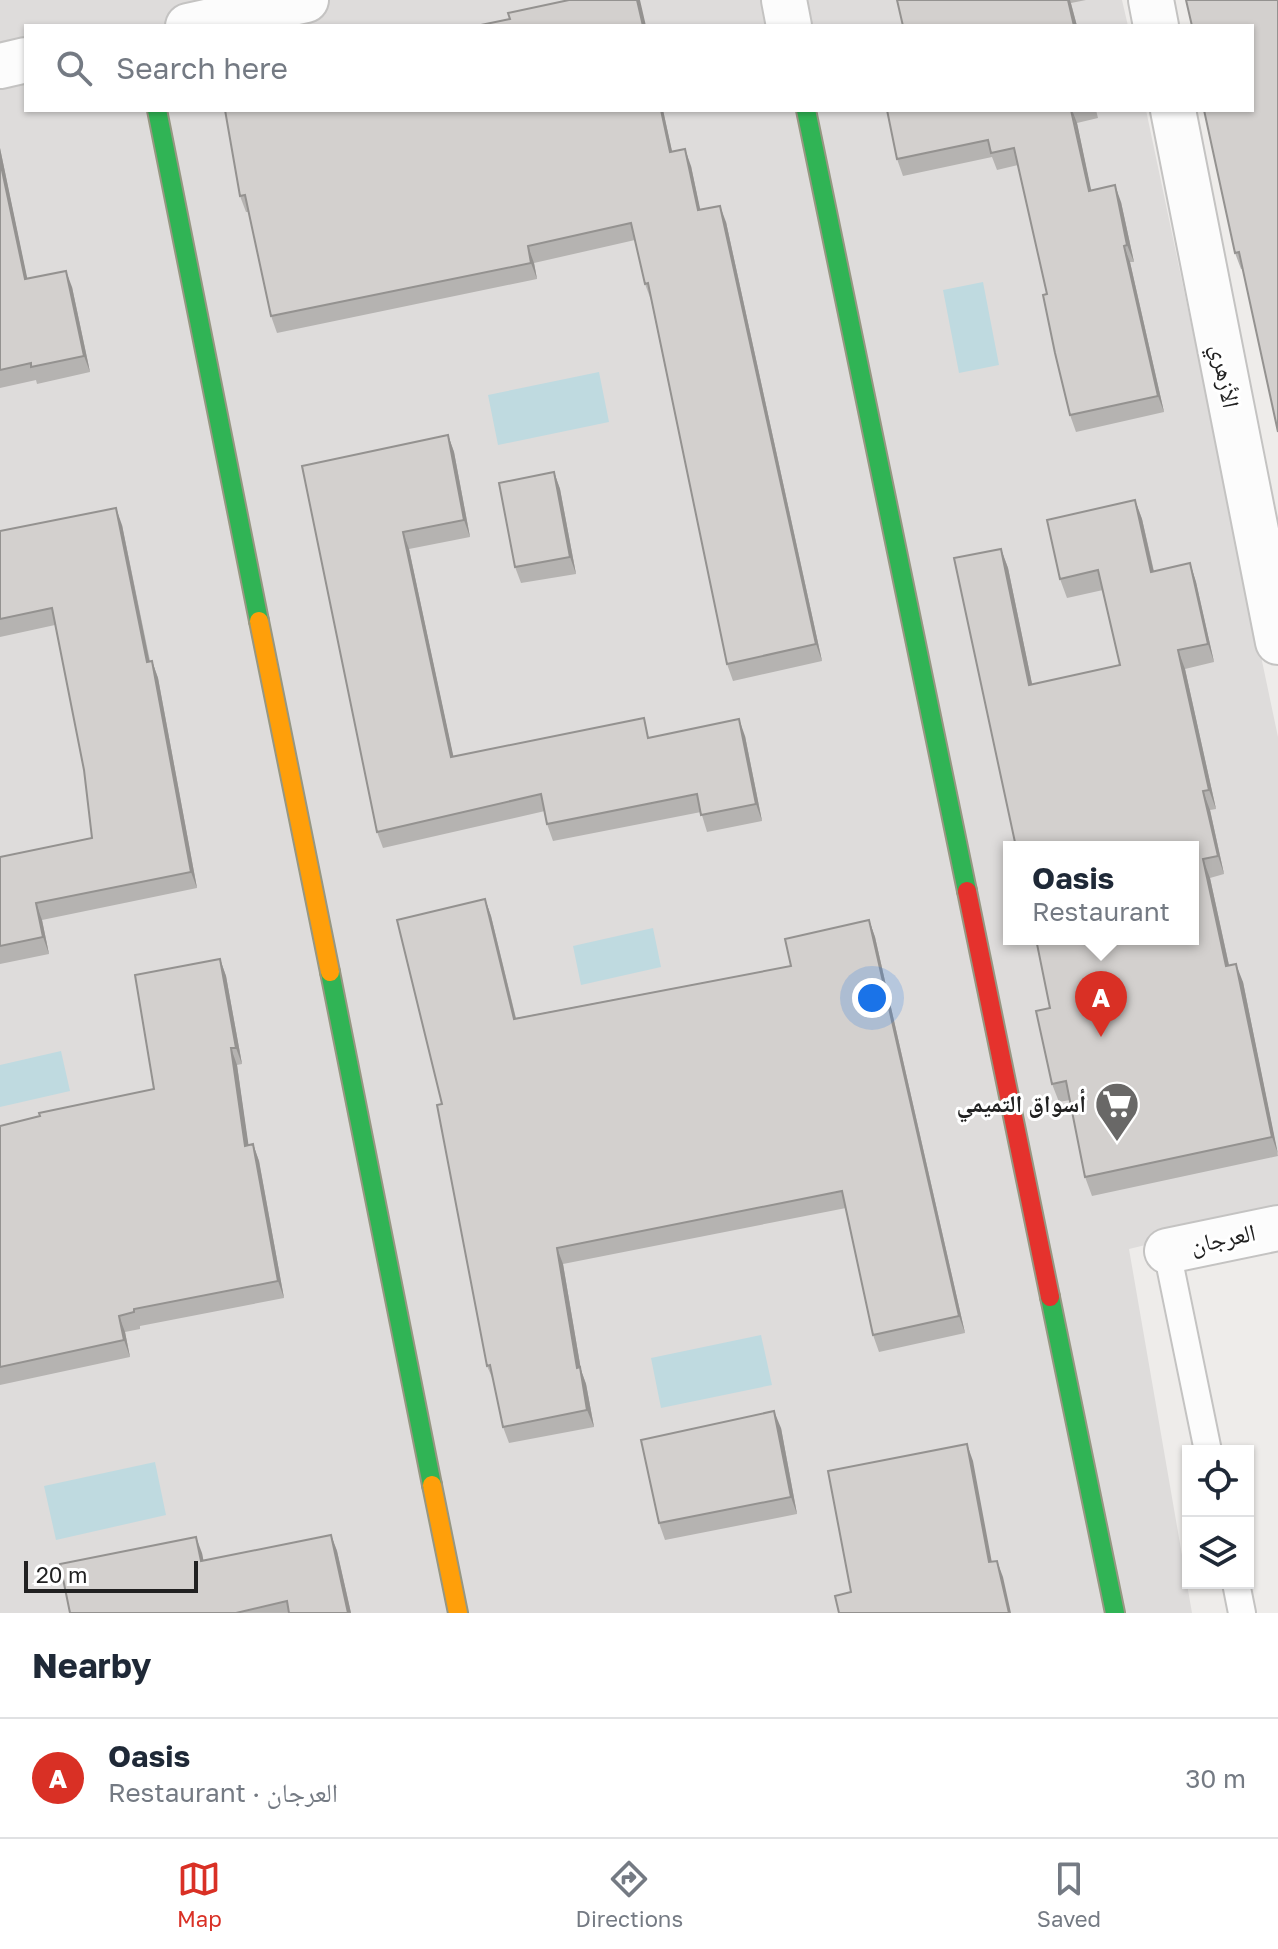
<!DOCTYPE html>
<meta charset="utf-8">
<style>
:root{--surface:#fff;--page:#f6f6f7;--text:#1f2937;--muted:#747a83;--line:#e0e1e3;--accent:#d93025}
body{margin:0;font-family:"Golos Text","Noto Naskh Arabic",sans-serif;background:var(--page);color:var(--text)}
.controls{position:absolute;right:24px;bottom:24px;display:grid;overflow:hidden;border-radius:0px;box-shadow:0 2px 6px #0004}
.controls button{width:72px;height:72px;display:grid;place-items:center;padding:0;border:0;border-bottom:2px solid var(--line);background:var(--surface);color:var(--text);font:40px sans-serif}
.scale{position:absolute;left:24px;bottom:20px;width:174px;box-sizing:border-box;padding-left:8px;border:4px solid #212121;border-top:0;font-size:22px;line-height:28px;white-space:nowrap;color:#212121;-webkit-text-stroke:6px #fff;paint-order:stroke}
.you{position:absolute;left:872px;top:998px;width:28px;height:28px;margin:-20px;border:6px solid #fff;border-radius:50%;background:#1a73e8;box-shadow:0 0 0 12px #1a73e833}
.badge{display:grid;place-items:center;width:52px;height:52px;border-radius:50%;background:var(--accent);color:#fff;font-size:26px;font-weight:700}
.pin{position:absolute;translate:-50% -66px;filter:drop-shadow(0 2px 4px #0008)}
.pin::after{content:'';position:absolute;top:42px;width:28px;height:24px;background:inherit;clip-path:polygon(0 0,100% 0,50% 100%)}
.popup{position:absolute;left:1003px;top:841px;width:196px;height:104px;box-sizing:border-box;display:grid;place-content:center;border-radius:0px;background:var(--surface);filter:drop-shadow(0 2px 6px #0005);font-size:26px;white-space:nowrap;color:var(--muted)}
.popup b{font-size:30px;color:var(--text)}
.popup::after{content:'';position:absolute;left:50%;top:100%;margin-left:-16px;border:16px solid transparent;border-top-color:var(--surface)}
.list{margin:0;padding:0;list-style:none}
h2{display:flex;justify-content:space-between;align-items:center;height:104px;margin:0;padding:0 32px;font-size:34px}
h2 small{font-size:26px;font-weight:400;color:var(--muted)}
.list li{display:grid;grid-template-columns:52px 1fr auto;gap:24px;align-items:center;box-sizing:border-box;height:120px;padding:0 32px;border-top:2px solid var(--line)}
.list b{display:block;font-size:30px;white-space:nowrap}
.list p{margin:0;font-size:26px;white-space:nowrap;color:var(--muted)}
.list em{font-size:26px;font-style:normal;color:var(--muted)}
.icon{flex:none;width:44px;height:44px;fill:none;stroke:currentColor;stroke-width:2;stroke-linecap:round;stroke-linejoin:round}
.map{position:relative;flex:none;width:1278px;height:1613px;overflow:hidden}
.search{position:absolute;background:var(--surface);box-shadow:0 2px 6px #0004;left:24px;right:24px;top:24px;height:88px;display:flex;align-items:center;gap:20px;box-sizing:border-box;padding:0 28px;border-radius:0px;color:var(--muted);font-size:30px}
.sheet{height:224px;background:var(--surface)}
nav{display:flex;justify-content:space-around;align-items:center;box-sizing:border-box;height:112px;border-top:2px solid var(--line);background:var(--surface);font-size:22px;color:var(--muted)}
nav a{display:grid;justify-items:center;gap:4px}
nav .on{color:var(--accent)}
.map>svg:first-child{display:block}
.residential{fill:#dedcdb;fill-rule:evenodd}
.water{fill:#bfdae0}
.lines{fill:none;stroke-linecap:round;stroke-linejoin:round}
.lane-casing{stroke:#c4c3c2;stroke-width:30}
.street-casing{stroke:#c4c3c2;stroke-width:48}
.fast-casing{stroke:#979782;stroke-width:22}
.slow-casing{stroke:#979782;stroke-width:22}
.jam-casing{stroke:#979782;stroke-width:22}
.lane{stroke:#fcfcfc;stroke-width:26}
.street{stroke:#fcfcfc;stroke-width:44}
.fast{stroke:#30b455;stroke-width:18}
.slow{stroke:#ff9f0a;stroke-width:18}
.jam{stroke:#e5322d;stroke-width:18}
.wall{fill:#b5b3b1}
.shaded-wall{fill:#949290}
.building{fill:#d3d0ce;stroke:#949290;stroke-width:2}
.labels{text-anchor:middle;stroke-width:6;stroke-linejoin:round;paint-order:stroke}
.street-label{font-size:24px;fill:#212121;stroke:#fff}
.poi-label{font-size:24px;font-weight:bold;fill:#212121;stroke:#fff;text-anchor:end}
</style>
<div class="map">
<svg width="1278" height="1613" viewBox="0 0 1278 1613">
<rect width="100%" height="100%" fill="#eeecea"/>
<path class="residential" d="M0 0H1122L1128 26H26V110H1146L1278 737V1213L1129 1249 1192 1613H0ZM1009 847H1193V939H1009Z"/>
<path class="water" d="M983 282 999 365 959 373 943 290Z
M599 372 609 422 498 445 488 395Z
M653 928 661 967 581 985 573 946Z
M61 1051 70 1091 0 1107V1065Z
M761 1335 772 1385 661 1408 651 1358Z
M155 1462 166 1515 56 1540 44 1486Z"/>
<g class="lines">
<g class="lane-casing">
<path id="lane" d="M1167 1251 1208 1451
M1236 1583 1242 1613"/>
</g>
<g class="street-casing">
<path id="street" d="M784 0 789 26
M1151 0 1156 26
M188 26 306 0
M0 66 26 60
M1173 110 1278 642
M1167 1251 1278 1228"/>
</g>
<g class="fast-casing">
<path id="fast" d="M157 110 259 621
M806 110 967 891
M330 972 432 1485
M1050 1297 1115 1613"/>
</g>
<g class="slow-casing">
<path id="slow" d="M259 621 330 972
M432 1485 458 1613"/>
</g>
<g class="jam-casing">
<path id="jam" d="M967 891 1050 1297"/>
</g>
<use href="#lane" class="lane"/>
<use href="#street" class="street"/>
<use href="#fast" class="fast"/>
<use href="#slow" class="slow"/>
<use href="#jam" class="jam"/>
</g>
<path class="wall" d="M897 0H1086L1071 3 1077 26H903Z
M663 110 672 152 691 166 700 210 726 222 822 661 733 681 727 664 651 300 645 284 635 240 534 263 537 279 277 333 271 316 249 212H246L240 196Z
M887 110H1096L1098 118 1077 123 1091 191 1121 202 1134 262H1130L1164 412 1076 432 1070 415 1047 294 1018 165 997 170 992 157 903 176 897 159Z
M1252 110 1243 269H1241L1235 253Z
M0 148 27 279 72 287 90 372 37 384 36 380 0 388Z
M448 435 454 452 470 537 409 549 453 756 650 737 745 736 762 821 707 832 701 812 553 841 547 824 545 811 383 848 377 832 302 466Z
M554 472 560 489 576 574 521 583 515 567Z
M1135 500 1142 519 1154 571 1190 563 1196 582 1214 662 1185 669 1216 809 1210 810 1224 874 1210 878 1229 965 1243 982 1278 1156 1092 1196 1085 1177 1070 1100 1059 1102 1052 1084 1050 1008 1016 847 1001 549 1008 568 1032 684 1120 665 1103 590 1067 598 1060 579Z
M122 525 150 661H152L158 678 197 888 42 920 49 954 0 964V857L92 838 84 770 55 625 0 637V531Z
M485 899 491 916 516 1018 791 966 869 920 875 937 965 1333 879 1352 873 1335 846 1208 563 1264 581 1370 586 1384 594 1427 509 1443 503 1427 494 1382 487 1366 442 1104Z
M220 959 226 976 242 1064 237 1065 248 1145 253 1144 259 1161 284 1298 140 1326V1329L125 1332 130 1357 0 1385V1126L154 1089Z
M781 1428 797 1514 665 1540 659 1523Z
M331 1535 337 1551 351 1613H70L202 1553 203 1561Z"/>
<path class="shaded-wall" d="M637 0H640L646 26H643Z
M1068 0H1070L1077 26H1074Z
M661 110H663L676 169 670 152Z
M1072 110 1077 123 1095 208 1089 191Z
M0 148 31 296 25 279 0 161Z
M685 149 691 166 704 227 698 210Z
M1115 185 1121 202 1134 262 1127 245Z
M720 206 726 222 822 661 816 644Z
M528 246 534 263 537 279 531 263Z
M1124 246 1130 262 1164 412 1158 396Z
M66 271 72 287 90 372 84 356Z
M448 435 454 452 470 537 464 520Z
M554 472 560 489 576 574 570 557Z
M1135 500 1142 519 1158 591 1151 572Z
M116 508 122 525 153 679 147 662Z
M403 532 409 549 457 773 451 757Z
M1001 549 1008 568 1036 703 1029 685Z
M1190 563 1196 582 1214 662 1208 644Z
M1178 650 1185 669 1216 809 1209 790Z
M152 661 158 678 197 888 191 872Z
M739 719 745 736 762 821 756 804Z
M1203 791 1210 810 1224 874 1218 856Z
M1203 859 1210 878 1233 984 1226 966Z
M485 899 491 916 520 1036 514 1019Z
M36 903 42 920 49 954 43 937Z
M869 920 875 937 965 1333 959 1316Z
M220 959 226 976 242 1064 236 1048Z
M1236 964 1243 982 1278 1154 1272 1137Z
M231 1048 237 1065 251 1162 245 1146Z
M253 1144 259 1161 284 1298 278 1281Z
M557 1248 563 1264 581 1370 586 1384 594 1427 587 1410 577 1368Z
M119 1316 125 1332 130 1357 124 1340Z
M774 1411 781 1428 797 1514 791 1497Z
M967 1444 973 1461 995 1579 989 1562Z
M331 1535 337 1551 351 1613H348Z
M196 1537 202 1553 207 1578 201 1561Z
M997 1561 1003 1577 1011 1613H1009Z"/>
<path class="building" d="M569 0H637L643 26H476L510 19 508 13Z
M897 0H1068L1074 26H903Z
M1186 0H1278V432L1239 252 1235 253 1204 110H1252V26H1192Z
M225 110H661L670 152 685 149 698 210 720 206 816 644 727 664 648 283 645 284 631 223 528 246 531 263 271 316 245 195 240 196Z
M887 110H1071L1089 191 1115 185 1127 245 1124 246 1158 396 1070 415 1055 353 1043 295 1047 294 1014 148 991 153 988 140 897 159Z
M0 161 25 279 66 271 84 356 31 367V363L0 370Z
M448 435 464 520 403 532 451 757 644 718 648 738 739 719 756 804 701 815 697 794 547 824 541 794 377 832 302 466Z
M554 472 570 557 515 567 499 483Z
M1135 500 1151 572 1190 563 1208 644 1178 650 1209 790 1203 791 1218 856 1203 859 1226 966 1236 964 1272 1137 1085 1177 1066 1081 1052 1084 1036 1011 1050 1008 1036 939H1193V847H1016L954 558 1001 549 1029 685 1120 665 1098 570 1060 579 1047 520Z
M116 508 147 662 152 661 191 872 36 903 43 937 0 946V857L92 838 84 770 52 608 0 619V531Z
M485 899 514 1019 791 966 785 939 869 920 959 1316 873 1335 842 1191 557 1248 577 1368 580 1367 587 1410 503 1427 490 1365 487 1366 437 1105 442 1104 397 920Z
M220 959 236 1048H231L245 1146 253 1144 278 1281 134 1309V1312L119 1316 124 1340 0 1367V1126L40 1116 39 1113 154 1089 135 975Z
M774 1411 791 1497 659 1523 641 1440Z
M967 1444 989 1562 997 1561 1009 1613H839L835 1596 851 1592 828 1471Z
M331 1535 348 1613H289L287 1601 236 1613H70L60 1564 196 1537 201 1561Z"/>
<defs>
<g id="supermarket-pin" transform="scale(2.3)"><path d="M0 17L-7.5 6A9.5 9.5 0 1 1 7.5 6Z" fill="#696867" stroke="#fff"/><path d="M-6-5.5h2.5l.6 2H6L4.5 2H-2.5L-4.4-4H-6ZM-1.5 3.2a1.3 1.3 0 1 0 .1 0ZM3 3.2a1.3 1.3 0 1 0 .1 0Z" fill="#fff"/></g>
</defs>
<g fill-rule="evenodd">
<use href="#supermarket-pin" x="1117" y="1104"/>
</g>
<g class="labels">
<g class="street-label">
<text transform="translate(1225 376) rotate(79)" y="8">الأزهري</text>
<text transform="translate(1223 1239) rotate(-12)" y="8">العرجان</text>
</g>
<g class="poi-label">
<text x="1086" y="1112">أسواق التميمي</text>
</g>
</g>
</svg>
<div class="controls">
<button><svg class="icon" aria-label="locate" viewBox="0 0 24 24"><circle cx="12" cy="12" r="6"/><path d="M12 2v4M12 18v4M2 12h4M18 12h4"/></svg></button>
<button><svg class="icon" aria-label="layers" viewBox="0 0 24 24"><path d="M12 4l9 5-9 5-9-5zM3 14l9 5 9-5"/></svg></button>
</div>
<div class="scale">20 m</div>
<div class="you"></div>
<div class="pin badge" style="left:1101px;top:1037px">A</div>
<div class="popup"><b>Oasis</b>Restaurant</div>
<div class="search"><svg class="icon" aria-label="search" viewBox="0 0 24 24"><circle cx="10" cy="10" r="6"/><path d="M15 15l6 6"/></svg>Search here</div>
</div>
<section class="sheet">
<h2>Nearby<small></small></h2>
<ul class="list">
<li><span class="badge">A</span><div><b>Oasis</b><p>Restaurant · العرجان</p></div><em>30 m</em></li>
</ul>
</section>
<nav>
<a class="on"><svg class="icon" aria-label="map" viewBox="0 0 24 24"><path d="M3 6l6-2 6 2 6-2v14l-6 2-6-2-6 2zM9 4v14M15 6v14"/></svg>Map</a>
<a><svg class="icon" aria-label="directions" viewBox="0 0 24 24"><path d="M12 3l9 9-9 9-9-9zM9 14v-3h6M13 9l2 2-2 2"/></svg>Directions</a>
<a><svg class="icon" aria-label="saved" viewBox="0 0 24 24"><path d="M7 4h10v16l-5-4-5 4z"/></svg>Saved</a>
</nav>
